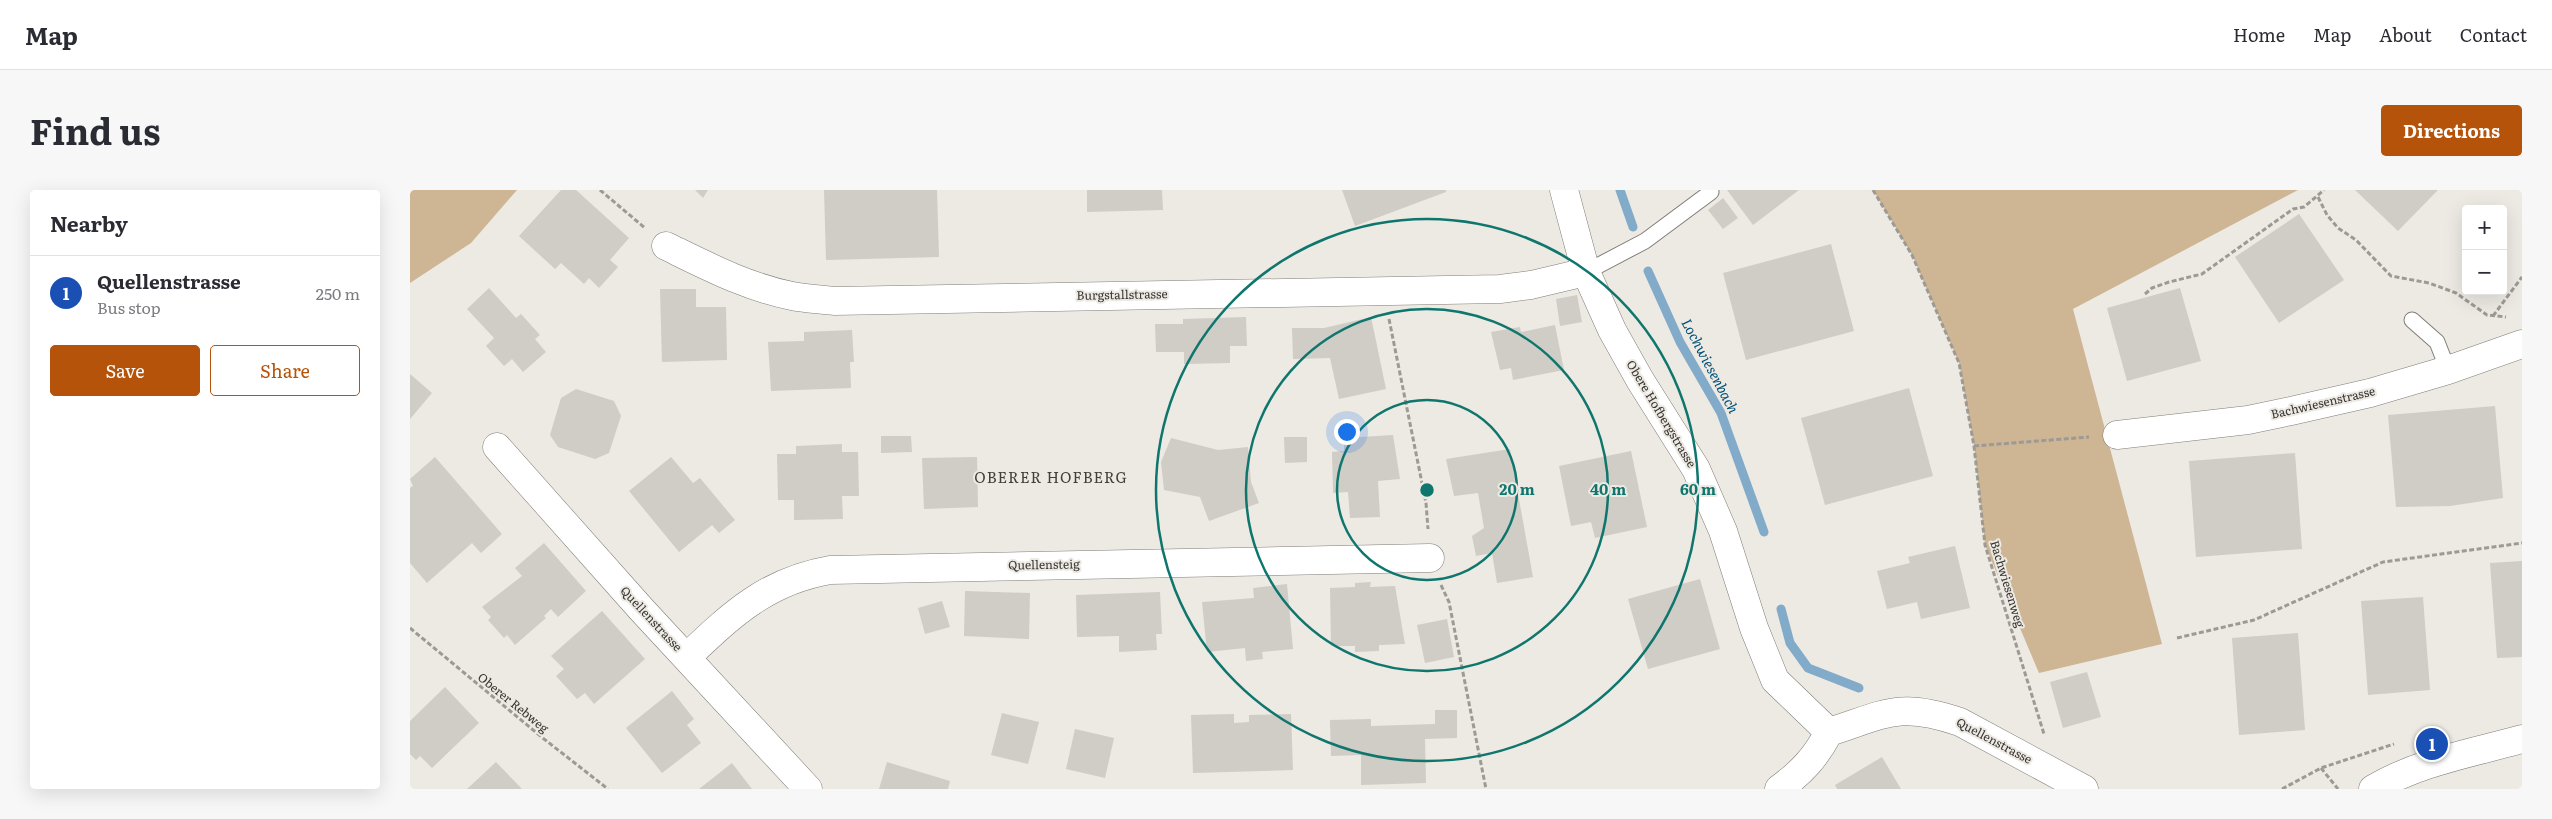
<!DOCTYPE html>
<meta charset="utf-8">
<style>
:root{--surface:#fff;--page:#f7f7f7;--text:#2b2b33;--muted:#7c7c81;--line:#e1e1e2;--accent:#b45309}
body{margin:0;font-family:Literata,serif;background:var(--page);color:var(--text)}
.controls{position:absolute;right:15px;top:15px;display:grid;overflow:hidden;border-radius:5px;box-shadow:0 5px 20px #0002}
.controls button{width:45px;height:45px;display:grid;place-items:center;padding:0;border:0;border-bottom:1px solid var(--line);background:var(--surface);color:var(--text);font:25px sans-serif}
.you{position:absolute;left:936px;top:241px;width:18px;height:18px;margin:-12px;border:4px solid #fff;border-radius:50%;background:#1a73e8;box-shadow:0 0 0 8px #1a73e833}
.badge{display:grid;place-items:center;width:32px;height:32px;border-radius:50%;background:var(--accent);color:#fff;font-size:16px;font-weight:700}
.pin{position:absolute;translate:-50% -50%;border:2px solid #fff;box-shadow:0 1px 5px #0006}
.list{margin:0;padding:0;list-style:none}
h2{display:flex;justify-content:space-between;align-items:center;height:65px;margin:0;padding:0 20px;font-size:21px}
h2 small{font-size:16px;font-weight:400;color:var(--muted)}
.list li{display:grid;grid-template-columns:32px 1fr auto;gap:15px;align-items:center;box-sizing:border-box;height:75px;padding:0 20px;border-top:1px solid var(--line)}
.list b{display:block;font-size:19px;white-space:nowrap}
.list p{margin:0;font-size:16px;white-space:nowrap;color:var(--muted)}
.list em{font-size:16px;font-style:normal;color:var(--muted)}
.actions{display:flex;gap:10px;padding:15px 20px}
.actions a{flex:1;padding:11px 0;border:1px solid var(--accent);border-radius:5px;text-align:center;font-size:18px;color:var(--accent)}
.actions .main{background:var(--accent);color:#fff}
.map{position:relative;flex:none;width:2112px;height:599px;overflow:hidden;border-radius:5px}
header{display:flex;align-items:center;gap:30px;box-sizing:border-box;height:70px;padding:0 25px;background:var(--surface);border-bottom:1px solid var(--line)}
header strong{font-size:24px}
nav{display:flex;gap:28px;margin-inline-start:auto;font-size:18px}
.intro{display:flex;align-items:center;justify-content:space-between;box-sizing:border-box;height:120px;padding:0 30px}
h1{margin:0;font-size:35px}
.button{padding:12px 22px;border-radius:5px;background:var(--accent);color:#fff;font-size:18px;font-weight:700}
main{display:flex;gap:30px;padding:0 30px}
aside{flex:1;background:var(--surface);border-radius:5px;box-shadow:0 5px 20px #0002}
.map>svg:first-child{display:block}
.green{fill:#ceb594}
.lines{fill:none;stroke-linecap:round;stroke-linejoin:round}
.stream{stroke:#81abc8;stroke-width:9}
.building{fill:#d0ccc6}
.lane-casing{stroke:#817d78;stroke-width:17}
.street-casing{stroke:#817d78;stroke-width:29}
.path{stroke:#9d9a95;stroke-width:3;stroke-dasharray:5 2.5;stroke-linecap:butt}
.lane{stroke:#fff;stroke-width:15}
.street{stroke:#fff;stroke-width:28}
.ring{fill:none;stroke:#0f766e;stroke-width:2.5}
.labels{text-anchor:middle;stroke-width:4;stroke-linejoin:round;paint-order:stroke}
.street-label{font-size:12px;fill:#383633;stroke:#ede9e3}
.water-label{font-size:14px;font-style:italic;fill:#005177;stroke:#ede9e3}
.quarter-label{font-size:15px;letter-spacing:1px;fill:#433f3a;stroke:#ede9e3}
.centre{fill:#0f766e;stroke:#ede9e3;stroke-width:2.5}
.ring-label{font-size:15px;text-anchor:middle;font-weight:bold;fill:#0f766e;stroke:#ede9e3;stroke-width:4;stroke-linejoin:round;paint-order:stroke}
</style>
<header>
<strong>Map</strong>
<nav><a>Home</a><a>Map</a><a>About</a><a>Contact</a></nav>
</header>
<div class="intro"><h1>Find us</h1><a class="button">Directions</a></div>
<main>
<aside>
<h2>Nearby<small></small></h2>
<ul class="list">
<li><span class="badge" style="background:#1a4fb4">1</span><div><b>Quellenstrasse</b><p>Bus stop</p></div><em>250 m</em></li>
</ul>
<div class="actions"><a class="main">Save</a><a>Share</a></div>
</aside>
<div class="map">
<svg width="2112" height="599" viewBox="0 0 2112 599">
<rect width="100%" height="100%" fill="#ede9e3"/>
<path class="green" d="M0 0H107L61 53 0 93Z
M1463 0H1888L1663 119 1752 454 1629 483 1575 355 1564 256 1549 173 1502 65Z"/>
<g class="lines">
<path class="stream" d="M1210 0 1223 37
M1238 81 1270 152 1311 223 1354 342
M1371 419 1380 453 1398 478 1449 498"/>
</g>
<path class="building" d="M151 0H166L219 48 200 70 208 77 189 98 179 88 174 94 151 73 145 79 109 46Z
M285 0H298L293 8Z
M414 0H527L529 67 416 70Z
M677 0H752L753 20 677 22Z
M932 0H1036V2L945 36Z
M1317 0H1389L1343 35Z
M1945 0H2028L1988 41Z
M1313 8 1328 28 1313 39 1298 20Z
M1889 24 1934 90 1869 133 1825 67Z
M1421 54 1444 141 1336 170 1313 83Z
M79 98 106 128 111 124 130 145 125 149 136 162 113 182 102 169 94 176 76 156 84 148 57 119Z
M1770 98 1791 171 1717 191 1697 118Z
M250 99H286V117H316L317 170 252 172Z
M1167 105 1172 132 1150 136 1146 109Z
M836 127 837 156H820V173L774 174V162H746L745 134H773V129Z
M961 127 976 199 929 209 920 168 883 169 882 138H914Z
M1145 135 1154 180 1103 190 1101 178 1090 180 1081 142 1110 137 1111 142Z
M442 140 444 172H440L441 198 361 201 358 152 394 151V142Z
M0 184 22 203 0 229Z
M1499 198 1523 286 1415 315 1391 228Z
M166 199 204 211 211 226 199 263 185 269 148 257 140 245 151 208Z
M2085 216 2093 308 2040 316 1986 317 1978 225Z
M983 245 990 289 968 291 970 327 940 328 938 302 923 303 922 262 934 261V248Z
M471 246H501L502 262 471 263Z
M874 247H897V272L875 273Z
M761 248 808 260 838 257 841 292 849 313 799 331 790 307 754 300 751 272Z
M432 254V262H448L449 306H432L433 329 384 330V310H368L367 264H386V256Z
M1100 259 1123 387 1087 393 1082 363 1066 366 1062 346 1074 338 1068 303 1044 306 1036 269Z
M1221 261 1237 337 1185 348 1181 332 1161 336 1149 276Z
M1885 263 1892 359 1786 367 1779 271Z
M25 267 92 344 71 363 62 353 17 393 0 373V298L3 296 0 289Z
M261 267 283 293 290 288 325 330 309 343 302 335 269 362 219 301Z
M567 267 568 317 514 319 512 268Z
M134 353 176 401 148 427 141 419 134 426 136 428 105 455 97 445 94 448 78 430 81 427 72 417 112 386 105 378Z
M1545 356 1560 418 1511 429 1507 412 1477 419 1467 381 1500 373 1498 367Z
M2112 371V467L2087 468 2080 373Z
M1290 389 1310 459 1238 479 1218 409Z
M961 392 960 397 985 396 995 454 969 455V461L945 462V456H921L920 398 945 397V393Z
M877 394 883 459 852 462 853 469 836 471 835 458 797 462 792 412 844 408 843 398Z
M555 401 620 403 619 449 554 446Z
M750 402 752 444H746L747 460 709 462V446L667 447 666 405Z
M2013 407 2020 500 1958 505 1951 411Z
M532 411 540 437 515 444 508 418Z
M192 421 235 469 184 514 175 503 167 509 146 486 154 479 141 466Z
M1037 429 1044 467 1015 473 1007 435Z
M1888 443 1895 540 1829 545 1822 448Z
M1677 482 1691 527 1653 538 1640 492Z
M35 497 69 533 22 578 10 566 6 570 0 564V531Z
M262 501 284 529 277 535 291 553 252 583 216 538Z
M1025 520H1047V548L1015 549 1016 593 951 595V565L921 566 920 530 961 529V536L1025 534Z
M592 523 629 532 618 574 581 565Z
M824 524V533L839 532V525L881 524 883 580 783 583 781 525Z
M665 539 704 548 695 588 656 579Z
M1472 567 1491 599H1427L1425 595Z
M86 572 112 599H57Z
M477 572 540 591 538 599H469Z
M322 573 342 599H289Z"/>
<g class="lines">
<g class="lane-casing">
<path id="lane" d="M1176 82 1235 51 1301 2
M2002 130 2027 152 2038 180"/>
</g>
<g class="street-casing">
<path id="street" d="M1154 0 1176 82 1202 140 1230 190 1286 279 1313 341 1344 438 1365 490 1419 542
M256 56C297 76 337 97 382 106 396 109 410 109 424 111L1090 99 1121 95 1176 82
M1707 245 1838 230 1881 221 1960 203 2038 180 2112 154
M87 257 232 420 398 599
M277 467C322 424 357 391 420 380L1020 368
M1369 599C1392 582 1406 567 1419 542 1476 524 1489 511 1550 532L1674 599
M1963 599C2008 572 2062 563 2112 549"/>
</g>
<path class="path" d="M190 0 235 38
M1463 0 1502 65 1549 173 1564 256 1575 355 1634 544
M1908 7 1917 25 1928 38 1946 50 1981 86 2019 93 2046 103 2077 125 2096 127
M1735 104 1742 98 1759 92 1792 84 1883 19 1894 17 1914 0
M2083 126 2112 87
M979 129 1016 313 1018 339
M1564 256 1679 247
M1031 395 1039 412 1076 599
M0 438 134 549 198 599
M1767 448 1844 430 1973 372 2112 353
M1911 578 1928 599
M1872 599 1911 578 1984 554"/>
<use href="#lane" class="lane"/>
<use href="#street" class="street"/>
</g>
<g class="ring">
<circle cx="1017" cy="300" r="90"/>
<circle cx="1017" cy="300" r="181"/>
<circle cx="1017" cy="300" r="271"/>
</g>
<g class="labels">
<g class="street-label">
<text transform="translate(712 105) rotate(-1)" y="4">Burgstallstrasse</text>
<text transform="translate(1913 213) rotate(-13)" y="4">Bachwiesenstrasse</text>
<text transform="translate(1251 224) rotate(59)" y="4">Obere Hofbergstrasse</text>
<text transform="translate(634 375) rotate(-1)" y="4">Quellensteig</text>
<text transform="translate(1597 394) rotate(73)" y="4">Bachwiesenweg</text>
<text transform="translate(241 429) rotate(47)" y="4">Quellenstrasse</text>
<text transform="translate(103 513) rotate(39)" y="4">Oberer Rebweg</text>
<text transform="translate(1584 551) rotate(28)" y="4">Quellenstrasse</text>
</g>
<g class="water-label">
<text transform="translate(1300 176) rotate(62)" y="5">Lochwiesenbach</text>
</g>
<g class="quarter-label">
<text x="641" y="293">OBERER HOFBERG</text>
</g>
</g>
<circle cx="1017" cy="300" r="8" class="centre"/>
<g class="ring-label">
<text x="1107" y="305">20 m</text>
<text x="1198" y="305">40 m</text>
<text x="1288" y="305">60 m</text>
</g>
</svg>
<div class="controls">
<button>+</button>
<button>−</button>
</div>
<div class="you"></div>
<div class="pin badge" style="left:2022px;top:554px;background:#1a4fb4">1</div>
</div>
</main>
